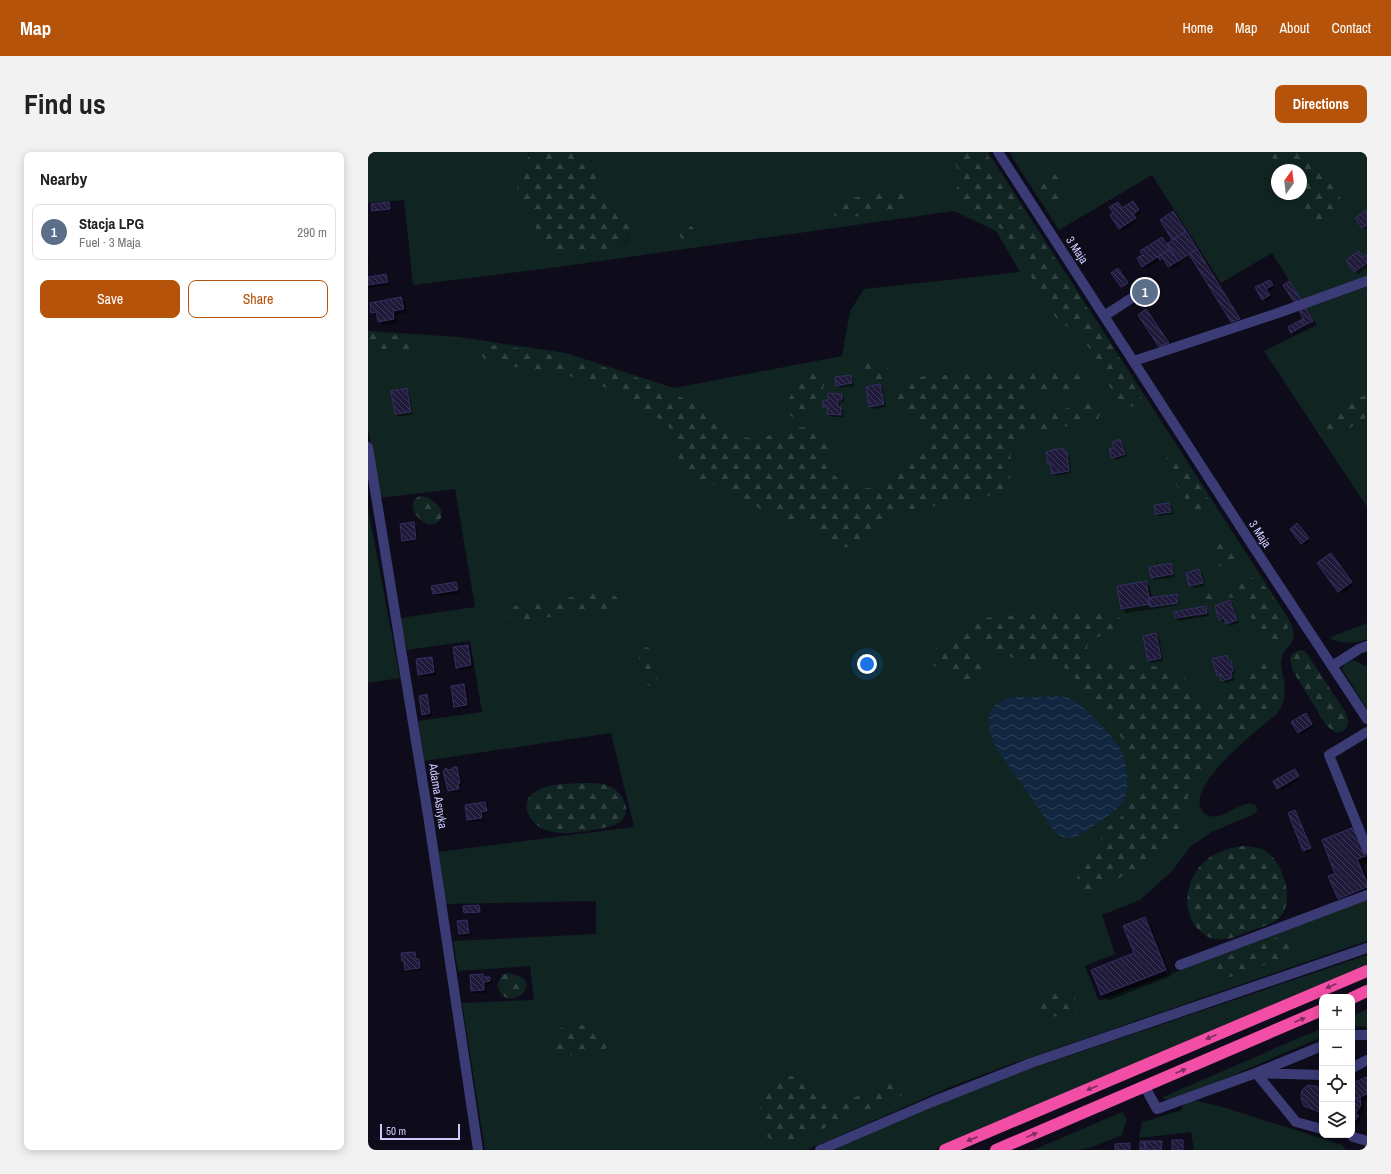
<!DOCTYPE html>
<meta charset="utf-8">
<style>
:root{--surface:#fff;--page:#f2f2f2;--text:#222;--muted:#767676;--line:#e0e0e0;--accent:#b45309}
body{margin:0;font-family:"Archivo Narrow",sans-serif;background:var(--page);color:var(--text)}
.controls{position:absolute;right:12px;bottom:12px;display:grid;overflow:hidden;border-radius:8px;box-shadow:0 2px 10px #0003}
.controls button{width:36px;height:36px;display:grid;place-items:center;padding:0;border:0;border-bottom:1px solid var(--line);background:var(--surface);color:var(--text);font:20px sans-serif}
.compass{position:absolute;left:903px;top:12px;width:36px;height:36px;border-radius:50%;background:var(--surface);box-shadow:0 2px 10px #0003;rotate:14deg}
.scale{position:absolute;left:12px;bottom:10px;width:80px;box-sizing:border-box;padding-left:4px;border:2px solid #cdcafb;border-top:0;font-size:11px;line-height:14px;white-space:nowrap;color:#cdcafb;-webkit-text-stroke:3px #0e0c1b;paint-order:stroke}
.you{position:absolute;left:499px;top:512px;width:14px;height:14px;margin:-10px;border:3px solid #fff;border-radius:50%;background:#1a73e8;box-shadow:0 0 0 6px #1a73e833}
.badge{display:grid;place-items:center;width:26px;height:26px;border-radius:50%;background:var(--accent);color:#fff;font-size:13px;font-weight:700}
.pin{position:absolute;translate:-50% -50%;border:2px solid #fff;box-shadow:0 1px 4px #0006}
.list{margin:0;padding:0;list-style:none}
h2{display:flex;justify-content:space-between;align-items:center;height:52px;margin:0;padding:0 16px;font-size:17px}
h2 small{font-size:13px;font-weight:400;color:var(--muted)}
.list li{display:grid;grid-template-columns:26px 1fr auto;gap:12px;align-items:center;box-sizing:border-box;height:56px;margin:0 8px 8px;padding:0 8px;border:1px solid var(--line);border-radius:8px}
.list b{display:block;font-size:15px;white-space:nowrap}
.list p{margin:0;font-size:13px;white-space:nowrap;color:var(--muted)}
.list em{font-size:13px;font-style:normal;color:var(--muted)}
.actions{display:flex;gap:8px;padding:12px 16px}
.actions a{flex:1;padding:9px 0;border:1px solid var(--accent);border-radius:8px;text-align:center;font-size:14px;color:var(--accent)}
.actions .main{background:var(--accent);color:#fff}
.icon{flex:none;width:22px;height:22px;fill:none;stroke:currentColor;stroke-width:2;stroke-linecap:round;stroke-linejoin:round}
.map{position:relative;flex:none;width:999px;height:998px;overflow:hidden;border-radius:8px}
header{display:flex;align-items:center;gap:24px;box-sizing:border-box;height:56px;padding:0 20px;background:var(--accent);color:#fff}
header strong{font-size:19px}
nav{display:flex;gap:22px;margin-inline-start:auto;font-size:14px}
.intro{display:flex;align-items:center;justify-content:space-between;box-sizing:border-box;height:96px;padding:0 24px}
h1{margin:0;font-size:28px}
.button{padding:10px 18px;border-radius:8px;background:var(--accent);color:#fff;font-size:14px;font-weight:700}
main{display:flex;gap:24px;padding:0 24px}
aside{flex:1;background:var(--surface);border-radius:8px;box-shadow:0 2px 10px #0003}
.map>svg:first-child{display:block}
.grass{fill:#102422;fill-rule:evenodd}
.forest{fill:url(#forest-firs)}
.water{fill:url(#water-waves)}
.shadow{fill:#0007;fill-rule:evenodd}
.building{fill:url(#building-back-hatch);stroke:#362e64}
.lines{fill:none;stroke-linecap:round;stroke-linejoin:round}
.minor{stroke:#3b3b76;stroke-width:10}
.highway{stroke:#f24ea5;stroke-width:12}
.oneway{fill:#802d60}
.labels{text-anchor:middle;stroke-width:3.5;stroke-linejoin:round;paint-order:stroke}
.street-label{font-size:12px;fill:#cdcafb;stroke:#0e0c1b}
</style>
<header>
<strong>Map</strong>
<nav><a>Home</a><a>Map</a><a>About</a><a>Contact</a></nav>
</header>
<div class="intro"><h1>Find us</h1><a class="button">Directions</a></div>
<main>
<aside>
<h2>Nearby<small></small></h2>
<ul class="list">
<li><span class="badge" style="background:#5c6f8a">1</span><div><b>Stacja LPG</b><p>Fuel · 3 Maja</p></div><em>290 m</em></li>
</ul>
<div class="actions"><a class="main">Save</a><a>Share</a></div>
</aside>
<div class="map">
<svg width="999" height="998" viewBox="0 0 999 998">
<defs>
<pattern id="forest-firs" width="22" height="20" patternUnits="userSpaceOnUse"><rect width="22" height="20" fill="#102422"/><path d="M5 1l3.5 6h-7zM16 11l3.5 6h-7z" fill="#324243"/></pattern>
<pattern id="water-waves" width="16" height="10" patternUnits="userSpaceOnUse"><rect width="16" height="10" fill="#11263f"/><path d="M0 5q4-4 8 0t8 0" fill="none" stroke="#32445c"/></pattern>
<pattern id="building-back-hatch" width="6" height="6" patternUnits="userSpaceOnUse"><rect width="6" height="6" fill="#1f1a3a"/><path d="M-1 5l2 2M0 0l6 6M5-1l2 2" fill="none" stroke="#3e3a57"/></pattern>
</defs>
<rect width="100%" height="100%" fill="#0e0c1b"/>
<path class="grass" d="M0 0H161L158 11 250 96 257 92 262 84 250 54 241 48 233 42 229 33 224 9 219 0H620L920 466C936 494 914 491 913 511 913 515 914 519 915 524 918 538 918 549 909 562 891 577 820 631 833 657 834 659 836 662 839 663 856 671 872 646 888 653L889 659 886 662 844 680 822 695 804 719 772 748 734 763 747 802 717 814 731 849 999 748V789L632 916 580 936 439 998H117L94 851 166 848 162 814 90 819 85 789 228 782V749L78 752 70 700 266 675 243 581 56 609 50 569 114 560 102 489 39 498 32 466 107 455 87 337 12 346 0 276V179L91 185 198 201 306 236 474 204 482 159 496 137 652 120 628 79 586 59 190 115 45 133 36 48 0 51Z
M641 0H999V355L896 199 949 173 904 101 853 131 784 23 691 78ZM909 18H933V42H909Z
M0 356 32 526 0 531Z
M999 471V487C985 493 974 491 960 486Z
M984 508 988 509 999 515V557L974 517 977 511Z
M999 803V813L566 998H464L612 935 662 917Z
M999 857V875L984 874V864Z
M954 876V885L807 948 796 947 795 945Z
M825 948 858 956 974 993 978 998H826L823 980 771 986 774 970 814 958 815 953Z
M754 960 759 967 754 983 724 995 710 998H665Z"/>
<path class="forest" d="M161 0H219C223 7 226 14 228 22 229 29 229 37 234 42 244 53 263 57 264 74 264 83 257 93 250 96 238 100 198 105 187 99 174 92 147 43 149 28 151 20 157 11 161 4Z
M582 0H617L769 233C770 236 772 239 773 242 776 258 759 256 750 250L722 197 713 185 704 177 693 171 683 160 639 83 628 72 598 56 591 47 589 37 590 17Z
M901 0H943C952 13 970 31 972 46 975 64 959 81 943 68 936 62 931 50 926 42H933V18H912Z
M675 18C695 17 707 56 681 49 673 41 662 26 675 18Z
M519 39C529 39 542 41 537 54L529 59 477 66C460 66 461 54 475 48Z
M316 71C322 73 327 75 329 83L326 88C318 91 306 84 310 74Z
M3 181 38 184 44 186 47 190 46 195C45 197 43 199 41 199 34 203 8 199 0 196V182Z
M127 193C189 203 251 214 308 243 319 248 331 254 341 262 350 269 358 279 368 283 396 294 425 269 451 276 473 282 458 298 460 311 463 329 487 337 503 336 524 334 571 296 557 273 550 261 516 256 527 235 530 229 538 227 544 226 566 222 590 223 613 222 642 221 672 218 701 219 712 223 716 226 713 238 707 242 700 243 692 243 680 242 652 231 652 251 674 272 695 254 720 251L726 252 731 256 732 262 730 267 725 270 662 280C627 294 654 318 635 337 623 349 560 353 539 359 528 362 516 369 508 377 500 383 495 392 485 395 466 398 455 382 442 373 431 366 416 368 404 363 389 357 378 346 364 339 349 333 330 329 318 319 306 309 312 292 304 279 297 267 261 248 247 240 210 221 166 218 125 212 119 209 115 208 113 201 117 195 120 194 127 193Z
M501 207C508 207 513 208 518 213 537 233 482 235 494 210Z
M443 219C447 220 452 220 455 224 460 231 449 255 443 261 440 264 434 267 429 266 404 264 433 224 443 219Z
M997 244 999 245V265C985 273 971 286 954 285L950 281 948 274C955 261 982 246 997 244Z
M805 301 810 302 815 307 840 347C841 354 842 359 836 364L831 363 826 360 800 320C797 311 796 306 805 301Z
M52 344C62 344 80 357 71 369 61 382 31 354 52 344Z
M856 386C864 387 872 394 870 403 866 425 837 413 845 396 847 390 850 388 856 386Z
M883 426C888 428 892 430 896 434 902 441 920 464 920 473 920 477 917 481 915 485 913 487 911 489 908 490 889 494 884 456 871 448 861 442 849 448 838 448L832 444V440C838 434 846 438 853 437 863 436 870 427 883 426Z
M231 441C239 441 249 441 251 450L249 454 245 457 151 469C133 468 134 458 150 453Z
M732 456C745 457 761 466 746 479 738 486 720 482 719 496 719 504 724 507 730 510L794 515C802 516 811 518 816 525 819 528 819 532 820 536 822 544 831 549 838 551 844 552 851 551 856 548 871 537 878 501 903 514 911 518 913 525 913 534 912 546 909 553 903 563L831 624 822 636 812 677 806 690 796 700 784 708 724 741C716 740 707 737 709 727 710 719 719 714 723 708 730 699 731 687 737 678 742 672 749 669 754 664 761 657 767 646 769 635 773 612 762 595 747 578 738 567 729 556 720 545 713 536 707 524 698 517 688 508 678 512 666 512 661 512 654 510 649 508 639 504 617 487 608 493 593 504 626 516 613 529 611 531 609 533 606 533 600 533 570 517 565 513 562 510 561 506 561 502L564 498 577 492 585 486 592 475 603 467Z
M275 495H279L285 499 289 527 288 531 284 535C274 533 270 513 271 504 271 501 273 498 275 495Z
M931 498 936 499 940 503 978 561C982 572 980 579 968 581L958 573 925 519 922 508 923 503Z
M217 631C225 631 234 631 241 634 255 639 265 659 252 670 245 676 212 680 202 681 194 681 185 681 178 678 160 672 149 648 170 638 183 631 202 632 217 631Z
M875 694C882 694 889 695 896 698 914 708 928 748 912 765 904 773 892 775 882 779 871 784 859 789 847 787 840 786 835 782 831 778 812 759 818 727 836 710 847 700 861 696 875 694Z
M916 785C920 787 923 790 923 795 922 808 900 812 890 815 881 819 870 825 860 825 857 825 854 823 851 822L849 817 851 810 858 805 904 787Z
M139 821C184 826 138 867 129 833L134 823Z
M685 842C696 843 710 842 714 855 712 859 711 861 708 863 701 866 679 865 673 862 658 853 676 844 685 842Z
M205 873C219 874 233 872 243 883 242 889 242 893 237 897 230 902 203 904 195 902 185 899 181 887 188 880 193 875 199 874 205 873Z
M426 924C443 930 441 935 452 945 469 959 502 938 519 930 526 928 531 928 538 932 539 938 537 940 532 944 510 953 489 962 467 971 450 978 431 990 412 989 376 986 392 933 417 925 420 924 423 924 426 924Z"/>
<path class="water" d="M692 544C697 545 701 546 706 549 718 556 748 587 754 600 759 612 762 637 756 648 749 660 722 676 710 684 700 688 694 686 686 679L629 597C616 573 615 548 649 545 655 544 661 546 667 545 675 545 683 544 692 544Z"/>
<path class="shadow" d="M765 50 773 61 767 64 770 69 754 79 743 63Z
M21 51 23 58 6 60 5 58Z
M999 60V77L997 78 995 75Z
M806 61 872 168 865 171 864 170 823 102 810 110 812 112 804 117 797 109 795 110 792 108 778 117 770 107 806 88 793 68Z
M0 104 2 114H0Z
M995 106H999V116L990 122 987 119Z
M18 123 21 126 22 133 0 136V126Z
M902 129 907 136 900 140 904 146 897 150 888 136Z
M33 146 37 150 39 161 28 163 30 171 15 174 11 169 10 164H8L4 160Z
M938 158 945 170 925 182 921 175 936 167Z
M483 224 485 226 486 234 472 236 469 233Z
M512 233 515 236 518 255 505 257 502 254Z
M39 238 41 240 45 262 31 265 28 262 24 240Z
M473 243 476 245V250H472V256L476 259 475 265H463L460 262V257L456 254 461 249Z
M752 288 755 291 759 304 747 308 745 305Z
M696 298 701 304 703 321 687 324 685 321 683 314 681 312Z
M801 352 804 355 805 362 791 364 788 362Z
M45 371 48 374 50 389 38 391 35 389Z
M932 375 942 389 936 394 923 377Z
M965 405 986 433 974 442 950 411Z
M802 412 805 415 807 425 786 428 784 425Z
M831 418 834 421 837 434 825 436 822 434 819 421Z
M777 430 782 434 784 447 809 443 811 445 812 453 758 461 754 457Z
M88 431 90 434 92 441 68 444 66 442Z
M862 450 865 452 871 471 861 474 858 469 855 470 852 467Z
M837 456 840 458 841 464 810 469 808 466 807 461Z
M788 482 791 485 795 509 783 511 781 508Z
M100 494 102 497 105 516 92 518 89 515Z
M858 504 865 513 867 521 865 522 866 528 857 531 853 526 850 523Z
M63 506 66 508 68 523 53 525 51 522Z
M96 533 99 536 101 555 90 557 87 554Z
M59 543 61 546 64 564 57 565 55 562Z
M940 565 946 575 933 583 931 580Z
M89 616 92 619 94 634H92L93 640 83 641 81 638 85 618Z
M929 621 932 627 913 639 910 636Z
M117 651 120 653 121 661 115 662 116 668 102 670 100 667Z
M927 659 929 662 944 699 939 701 936 699 921 661Z
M955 688 999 700V711L995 713 999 724V743L976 752 971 747 969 722Z
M111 754 112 761 98 762 97 761Z
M777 766 782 772 803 824 740 849 734 843 724 819 767 802ZM779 772H781L801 822 799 823Z
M99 769 101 771 103 783 95 785 92 782 91 770Z
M47 801 53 811 54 818 41 820 38 817V812L35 809Z
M115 823 118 826H122L124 828V832H118V841H106L104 838 103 824Z
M999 926V947L995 949 996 957 991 966 994 969 984 978V932Z
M954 936V962L942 957 937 953Z"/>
<path class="building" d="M765 49 771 58 765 62 768 66 751 77 742 63 745 61 741 55 750 50 754 56Z
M21 50 22 57 4 59 3 52Z
M999 58V73L994 76 987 66Z
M805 59 818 79 804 88 792 68Z
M818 79 829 97 810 109 799 92Z
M794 85 802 97 774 115 769 106 775 103 772 99Z
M802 97 810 109 800 115 795 106 792 108 790 105Z
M829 97 872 167 863 170 821 102Z
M991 99 995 105 998 103 999 105V111L986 120 978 108Z
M750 116 760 131 753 135 743 121Z
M18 122 20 130 0 133V125Z
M902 128 905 133 898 137 902 143 894 148 887 135Z
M921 129 934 149 928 153 915 133Z
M33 145 36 157 25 159 26 167 10 170 8 160 3 161 2 151Z
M937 155 945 169 937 173 933 168 935 167 931 158Z
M778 157 801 191 791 195 770 163Z
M933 168 937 173 923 181 920 175Z
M483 223 484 231 468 234 467 225Z
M512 232 516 252 501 255 498 235Z
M39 236 43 260 27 262 23 239Z
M460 241 474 242V248H470V255H473V263L459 262 460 255H455V248H460Z
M752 287 757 302 744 306 741 297 746 296 744 290Z
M688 297H696L697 301 699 300 701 319 684 322 682 312H680L678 300Z
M801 351 803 360 787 362 786 353Z
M46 370 48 387 34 389 32 372Z
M929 371 941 386 933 392 922 377Z
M963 401 984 430 970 440 949 411Z
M803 411 805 422 783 426 781 415Z
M831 417 835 431 821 434 818 421Z
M778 429 782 452 753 457 749 434Z
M88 430 90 438 65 442 63 434Z
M809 442 810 451 782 455 780 446Z
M862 448 869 468 858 472 856 466 851 468 847 454Z
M838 454 839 461 807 466 806 460Z
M788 481 793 506 780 509 775 484Z
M100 493 103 513 88 516 85 495Z
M859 503 861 510 863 509 865 519 863 520 864 526 853 529 852 523 849 524 844 507Z
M64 505 66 520 50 523 48 507Z
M96 532 99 553 86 555 83 534Z
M59 542 62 561 54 563 51 544Z
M938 561 944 572 930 581 923 570Z
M85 615H89L92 631 90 632 91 637 80 639 75 619 78 616 80 618 84 617Z
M927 617 931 624 909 637 905 629Z
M117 650 119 659 113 660 114 666 99 668 97 653Z
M927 658 943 696 935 699 920 661Z
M986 675 998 704 989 707 999 731V735L970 747 960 724 967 722 954 688Z
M111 753 112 760 96 761 95 754Z
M777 765 798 818 733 843 723 818 766 801 755 774Z
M99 768 101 781 91 782 89 769Z
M47 800 48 807H51L52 816 37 818 36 809H34L33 801Z
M115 822V825H122V829L116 830V838L103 839 102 823Z
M999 925V942L984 948V931Z
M940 933 954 935V961L936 954 934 949 933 943 934 938Z
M992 945 993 953 988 961 991 964 984 971V948Z
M804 988H815V998H804Z
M772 989H777V998H772Z
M777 989H794L793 998H777Z
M762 991V998H747V992Z"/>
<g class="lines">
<path class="minor" d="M630 0 881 388 999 567
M736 164 770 142
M766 209 910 161 999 129
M0 295 60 663 110 998
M964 514 991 497 999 494
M999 580 961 603 999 697
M812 813 999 743
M984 883H999
M984 916 999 908
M954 923 888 921 928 970 954 977
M777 935 789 957 888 921 954 894
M985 985 999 989
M452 998 564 950 663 911 999 796"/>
<path class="highway" d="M984 846 999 839
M577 998 999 819
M628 998 954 858"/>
</g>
<defs><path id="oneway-solid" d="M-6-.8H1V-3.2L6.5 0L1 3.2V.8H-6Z"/></defs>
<g class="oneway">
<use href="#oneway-solid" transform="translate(963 834) rotate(157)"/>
<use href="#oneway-solid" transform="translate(932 868) rotate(-23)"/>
<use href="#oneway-solid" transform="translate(843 885) rotate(157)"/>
<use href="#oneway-solid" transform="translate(813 919) rotate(-23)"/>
<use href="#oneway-solid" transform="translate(724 936) rotate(157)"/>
<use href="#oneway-solid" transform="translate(664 983) rotate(-23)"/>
<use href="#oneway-solid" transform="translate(604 987) rotate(157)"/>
</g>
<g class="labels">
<g class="street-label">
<text transform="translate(709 98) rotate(57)" y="4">3 Maja</text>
<text transform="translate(892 382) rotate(57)" y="4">3 Maja</text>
<text transform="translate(70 644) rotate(81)" y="4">Adama Asnyka</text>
</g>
</g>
</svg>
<div class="controls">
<button>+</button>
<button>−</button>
<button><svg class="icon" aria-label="locate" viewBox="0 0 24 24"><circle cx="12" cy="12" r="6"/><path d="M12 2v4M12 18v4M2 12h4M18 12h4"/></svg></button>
<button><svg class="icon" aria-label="layers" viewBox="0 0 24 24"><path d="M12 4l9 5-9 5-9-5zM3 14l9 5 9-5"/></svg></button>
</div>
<svg class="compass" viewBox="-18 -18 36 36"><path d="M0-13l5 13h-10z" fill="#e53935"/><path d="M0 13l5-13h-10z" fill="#767676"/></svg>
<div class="scale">50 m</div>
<div class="you"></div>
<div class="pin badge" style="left:777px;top:140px;background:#5c6f8a">1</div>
</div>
</main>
